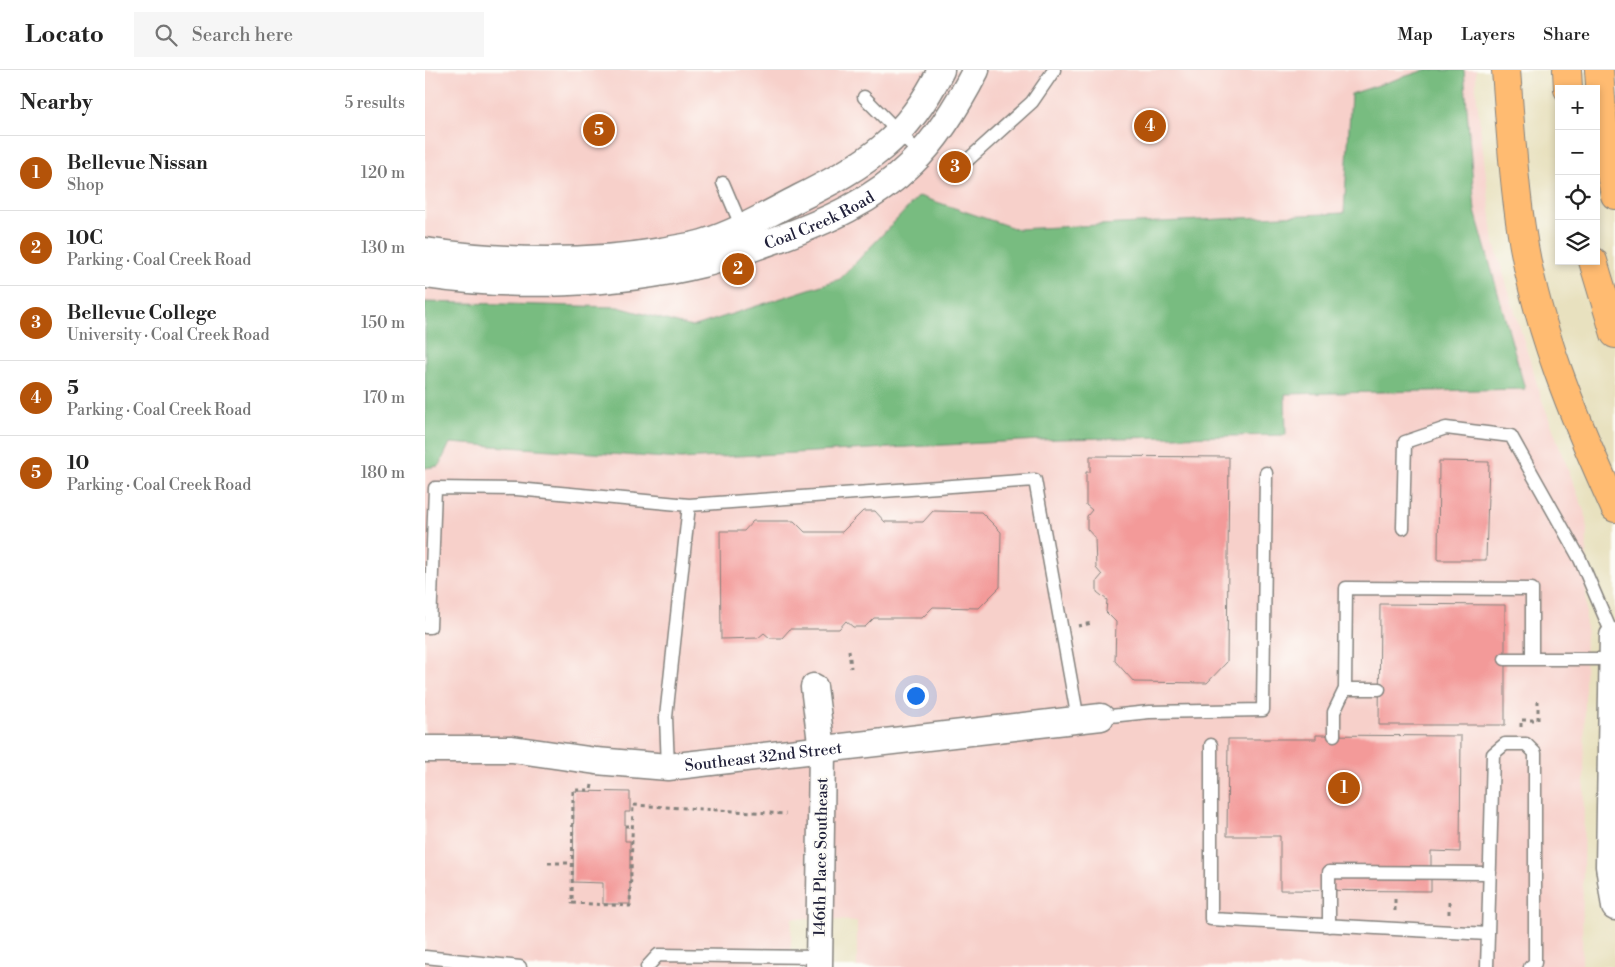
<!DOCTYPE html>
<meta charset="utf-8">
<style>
:root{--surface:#fff;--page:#f6f6f6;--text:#222;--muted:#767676;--line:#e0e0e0;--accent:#b45309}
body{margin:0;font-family:"Libre Bodoni",serif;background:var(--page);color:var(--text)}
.controls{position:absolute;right:15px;top:15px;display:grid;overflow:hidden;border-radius:0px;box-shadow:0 2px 8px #0003}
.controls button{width:45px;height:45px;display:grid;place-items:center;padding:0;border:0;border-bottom:1px solid var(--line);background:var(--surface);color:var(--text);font:25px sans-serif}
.you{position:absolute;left:490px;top:625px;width:18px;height:18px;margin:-12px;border:4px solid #fff;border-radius:50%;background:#1a73e8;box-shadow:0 0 0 8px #1a73e833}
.badge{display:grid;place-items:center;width:32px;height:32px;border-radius:50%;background:var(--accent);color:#fff;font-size:16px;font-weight:700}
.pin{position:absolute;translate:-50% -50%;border:2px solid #fff;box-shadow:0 1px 5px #0006}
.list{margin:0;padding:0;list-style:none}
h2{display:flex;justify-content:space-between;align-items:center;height:65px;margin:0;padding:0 20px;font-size:21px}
h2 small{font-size:16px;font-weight:400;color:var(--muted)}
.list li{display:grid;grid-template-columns:32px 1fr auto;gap:15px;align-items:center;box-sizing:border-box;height:75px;padding:0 20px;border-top:1px solid var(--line)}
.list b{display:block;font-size:19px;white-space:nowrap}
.list p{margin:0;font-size:16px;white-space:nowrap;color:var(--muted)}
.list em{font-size:16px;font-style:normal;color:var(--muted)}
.icon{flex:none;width:28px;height:28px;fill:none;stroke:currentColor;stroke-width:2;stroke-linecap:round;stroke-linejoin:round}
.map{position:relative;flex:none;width:1190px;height:897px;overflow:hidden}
header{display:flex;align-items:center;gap:30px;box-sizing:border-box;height:70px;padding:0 25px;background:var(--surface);border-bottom:1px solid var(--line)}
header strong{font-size:24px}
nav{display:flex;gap:28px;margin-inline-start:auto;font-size:18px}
.search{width:350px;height:45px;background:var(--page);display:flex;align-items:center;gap:12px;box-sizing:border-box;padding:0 18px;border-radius:0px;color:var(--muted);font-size:19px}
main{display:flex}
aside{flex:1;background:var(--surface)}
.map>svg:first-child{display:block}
.built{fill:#f7d0ca}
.forest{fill:#78bc80;stroke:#4d6f5e}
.building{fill:#f39a99}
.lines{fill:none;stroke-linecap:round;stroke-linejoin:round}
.service-casing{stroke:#85827d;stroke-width:15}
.minor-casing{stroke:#85827d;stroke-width:29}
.primary-casing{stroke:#85827d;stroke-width:30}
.motorway-casing{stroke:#85827d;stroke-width:30}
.path{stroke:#85827d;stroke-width:3;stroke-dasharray:4 4;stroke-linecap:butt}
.service{stroke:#fff;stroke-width:12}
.minor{stroke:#fff;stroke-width:26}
.primary{stroke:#ffbb71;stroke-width:28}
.motorway{stroke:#ffbb71;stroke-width:28}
.labels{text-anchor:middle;stroke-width:4.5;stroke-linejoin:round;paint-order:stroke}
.street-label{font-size:16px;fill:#22223b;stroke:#fdfcf7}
</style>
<header>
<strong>Locato</strong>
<div class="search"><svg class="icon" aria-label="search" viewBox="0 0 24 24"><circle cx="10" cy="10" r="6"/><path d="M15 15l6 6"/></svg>Search here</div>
<nav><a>Map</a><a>Layers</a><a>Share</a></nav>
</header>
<main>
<aside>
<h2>Nearby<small>5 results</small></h2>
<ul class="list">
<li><span class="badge">1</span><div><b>Bellevue Nissan</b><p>Shop</p></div><em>120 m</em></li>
<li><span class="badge">2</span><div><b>10C</b><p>Parking · Coal Creek Road</p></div><em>130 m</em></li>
<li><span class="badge">3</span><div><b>Bellevue College</b><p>University · Coal Creek Road</p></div><em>150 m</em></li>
<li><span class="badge">4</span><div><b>5</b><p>Parking · Coal Creek Road</p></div><em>170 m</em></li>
<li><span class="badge">5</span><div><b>10</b><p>Parking · Coal Creek Road</p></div><em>180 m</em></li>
</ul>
</aside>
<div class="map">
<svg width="1190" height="897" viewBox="0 0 1190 897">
<rect width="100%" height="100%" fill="#fdfcf7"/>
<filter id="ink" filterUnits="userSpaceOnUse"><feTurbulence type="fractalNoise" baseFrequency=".02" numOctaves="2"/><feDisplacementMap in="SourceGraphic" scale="10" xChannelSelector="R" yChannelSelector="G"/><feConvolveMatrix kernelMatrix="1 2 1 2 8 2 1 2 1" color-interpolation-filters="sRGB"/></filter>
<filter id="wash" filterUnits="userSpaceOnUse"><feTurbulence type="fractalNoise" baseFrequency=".0096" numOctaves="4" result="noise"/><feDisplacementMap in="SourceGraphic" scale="20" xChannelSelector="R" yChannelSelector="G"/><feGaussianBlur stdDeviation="1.12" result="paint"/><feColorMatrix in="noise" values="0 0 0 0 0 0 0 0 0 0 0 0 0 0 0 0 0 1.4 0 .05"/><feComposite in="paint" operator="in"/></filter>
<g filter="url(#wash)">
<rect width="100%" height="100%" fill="#e8e1bf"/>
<path class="built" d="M0 0H1051V21L1069 173 1117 330 1162 449 1157 897H432V851L367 848 365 897H0Z"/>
<path class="forest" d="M1000 0H1039L1050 141 1100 319 860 324 861 365 634 369 256 389 25 373 14 396 0 398V232L193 237 267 257 415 209 494 126 592 159 919 143 926 24Z"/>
<g id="blocks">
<path class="building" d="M665 386 804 387 802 592 782 613 709 612 690 591 691 552 681 542 682 530 672 522V511L677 505 671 498 670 468 662 459V446L667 440 661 435V402H665Z
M1014 391 1064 392 1061 490H1013Z
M438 441H450L460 452H498L508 441 556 442 576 462 575 517 554 538 508 537 497 548H449L440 557H428L421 551 414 559H365L357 568H345L339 563 333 568 296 569 295 461H319L328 451H369L380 462H417Z
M955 534 1080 535V655H954Z
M891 665 1036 666 1035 782 1006 781V821L855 820V766H802L803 669H891Z
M149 721 205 722V742H200V771H205V834H178V813L148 812Z"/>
</g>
</g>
<g filter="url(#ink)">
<use href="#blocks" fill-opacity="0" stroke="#85827d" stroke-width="1"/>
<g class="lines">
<g class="service-casing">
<path id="service" d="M439 27 495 84
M535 97 607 32 629 0
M298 113 318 160
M264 435 610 410 653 650
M978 458 980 372 1021 358 1086 366 1155 489 1188 566
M0 557H5L10 418 92 419 264 435 241 647 243 697
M1080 589H1187
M920 619 921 518 1107 519V589
M676 647 724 642 838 640 841 403
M909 665V642L920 619H954
M786 675V849L1063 864 1062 897
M904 856V802L1065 803
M1063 864 1068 684 1080 674H1101L1110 683V893L1105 897
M0 887 95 897
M222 897 233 885 394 887"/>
</g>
<g class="minor-casing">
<g id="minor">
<path d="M0 181C78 192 159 194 237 181 250 178 265 177 278 173 311 163 343 144 374 128 441 95 482 69 516 0"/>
<path id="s1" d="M0 205C87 218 193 215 278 194 302 188 326 178 350 170 400 152 449 131 487 93 514 67 534 33 551 0"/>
<path d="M1188 566 1184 796 1190 837"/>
<path d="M389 617 397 680 394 897"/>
<path id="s2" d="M0 679H87L171 691 243 697 676 647"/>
</g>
</g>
<g class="primary-casing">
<path id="primary" d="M1142 0 1143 19
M1174 0 1179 69 1190 125
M1168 191 1190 264"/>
</g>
<g class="motorway-casing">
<path id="motorway" d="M1081 0C1085 53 1088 106 1096 158 1110 255 1150 350 1190 438"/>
</g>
<path class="path" d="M653 556 667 553
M424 580 426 598
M1096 657V650H1113V631
M167 715 166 720H148L147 833 205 836 208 735 361 744
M200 756H208
M123 793H147
M970 829V841
M1024 844V830"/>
<use href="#service" class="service"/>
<use href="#minor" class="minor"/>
<use href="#primary" class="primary"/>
<use href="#motorway" class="motorway"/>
</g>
</g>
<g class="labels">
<g class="street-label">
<text dy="6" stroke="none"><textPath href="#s1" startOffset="404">Coal Creek Road</textPath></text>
<text dy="6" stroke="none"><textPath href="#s2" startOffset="340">Southeast 32nd Street</textPath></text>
<text transform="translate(395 787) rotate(-89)" y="6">146th Place Southeast</text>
</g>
</g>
</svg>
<div class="controls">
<button>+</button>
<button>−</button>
<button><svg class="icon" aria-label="locate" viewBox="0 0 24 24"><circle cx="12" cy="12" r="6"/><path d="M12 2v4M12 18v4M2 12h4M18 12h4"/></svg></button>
<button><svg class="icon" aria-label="layers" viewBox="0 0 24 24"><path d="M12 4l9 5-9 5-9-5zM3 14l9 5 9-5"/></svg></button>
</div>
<div class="you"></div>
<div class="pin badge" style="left:919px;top:718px">1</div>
<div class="pin badge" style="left:313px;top:199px">2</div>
<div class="pin badge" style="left:530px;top:97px">3</div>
<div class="pin badge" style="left:725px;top:56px">4</div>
<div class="pin badge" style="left:174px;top:60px">5</div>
</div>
</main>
